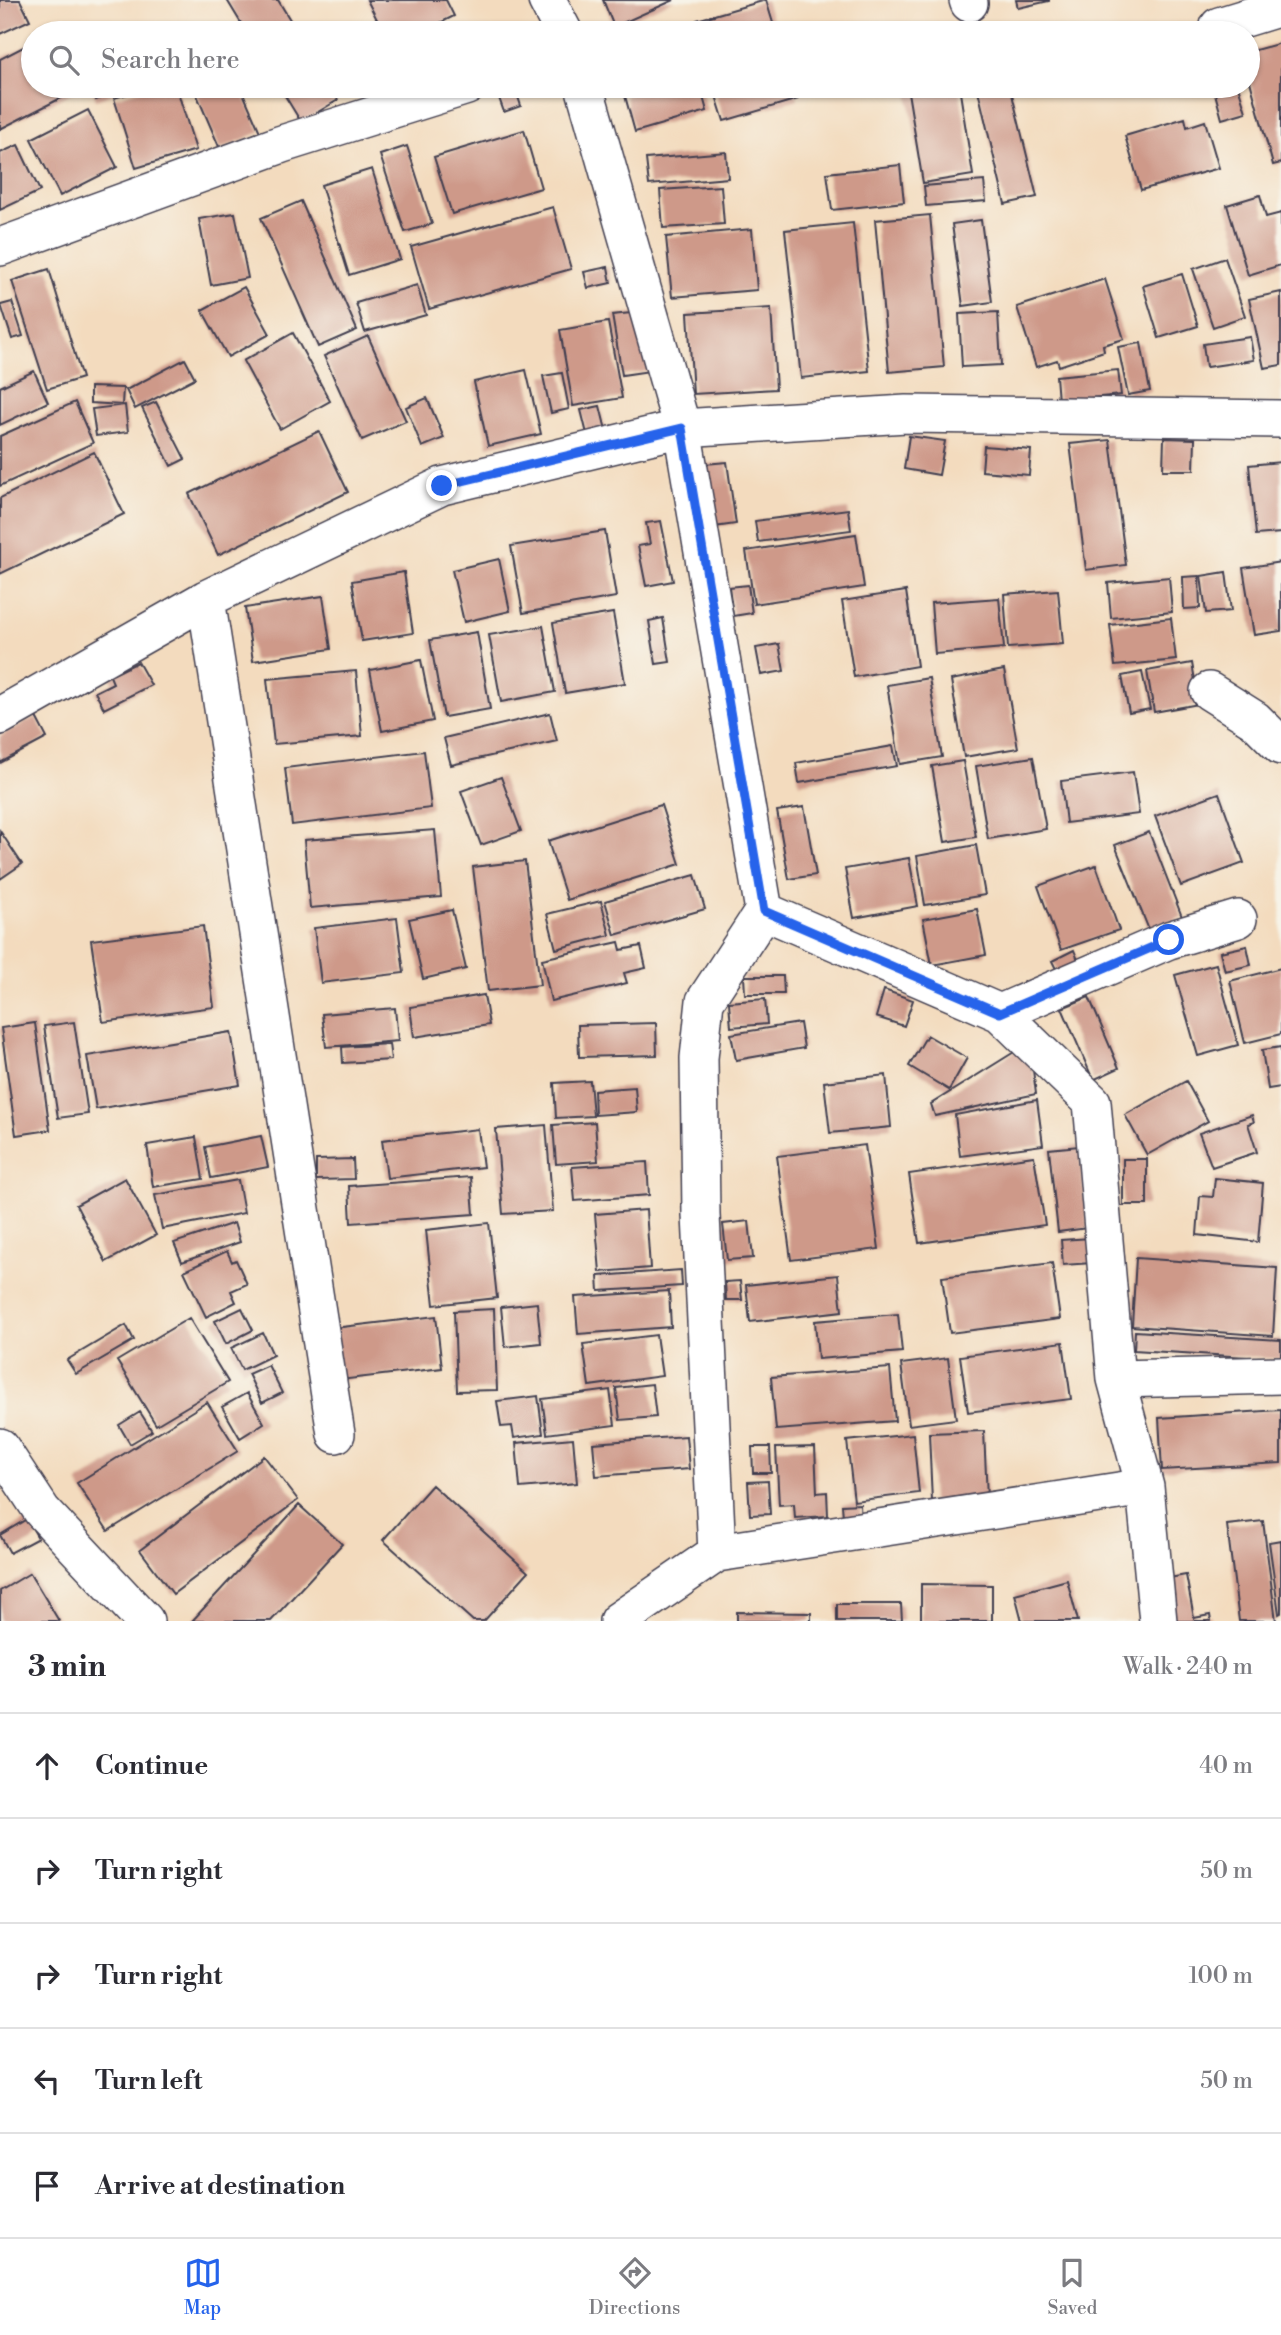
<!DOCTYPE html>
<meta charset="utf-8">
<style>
:root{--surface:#fff;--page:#f2f2f3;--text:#2b2b33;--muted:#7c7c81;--line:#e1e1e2;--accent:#2563eb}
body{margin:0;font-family:"Libre Bodoni",serif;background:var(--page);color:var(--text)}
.stop{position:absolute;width:21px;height:21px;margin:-16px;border:5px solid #2563eb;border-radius:50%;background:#fff}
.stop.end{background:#2563eb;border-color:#fff;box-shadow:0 2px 7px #0008}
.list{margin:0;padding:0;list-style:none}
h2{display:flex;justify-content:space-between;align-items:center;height:91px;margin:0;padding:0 28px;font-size:30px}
h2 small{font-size:23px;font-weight:400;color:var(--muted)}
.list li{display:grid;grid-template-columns:46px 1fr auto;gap:21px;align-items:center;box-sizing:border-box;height:105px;padding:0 28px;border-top:2px solid var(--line)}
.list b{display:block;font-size:26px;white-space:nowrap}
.list em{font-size:23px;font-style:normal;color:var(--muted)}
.icon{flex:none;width:38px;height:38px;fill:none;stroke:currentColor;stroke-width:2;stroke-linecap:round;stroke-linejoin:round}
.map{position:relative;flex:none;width:1281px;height:1621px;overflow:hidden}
.search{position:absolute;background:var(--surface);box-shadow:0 2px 5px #0004;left:21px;right:21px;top:21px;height:77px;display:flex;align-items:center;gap:18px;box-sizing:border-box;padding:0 24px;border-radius:38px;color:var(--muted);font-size:26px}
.sheet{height:616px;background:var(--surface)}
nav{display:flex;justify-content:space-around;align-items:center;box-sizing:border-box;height:98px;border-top:2px solid var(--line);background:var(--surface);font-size:19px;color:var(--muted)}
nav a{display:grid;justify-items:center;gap:4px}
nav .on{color:var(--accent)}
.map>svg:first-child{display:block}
.building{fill:#ce9989}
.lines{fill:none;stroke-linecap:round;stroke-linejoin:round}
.minor-casing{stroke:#413e4f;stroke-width:40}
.minor{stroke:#fff;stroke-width:37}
.route{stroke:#2563eb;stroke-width:9}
</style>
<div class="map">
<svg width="1281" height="1621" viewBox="0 0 1281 1621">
<rect width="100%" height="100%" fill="#f7f3e8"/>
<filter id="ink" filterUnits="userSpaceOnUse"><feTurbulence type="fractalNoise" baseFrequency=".0143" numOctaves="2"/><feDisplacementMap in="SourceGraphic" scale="14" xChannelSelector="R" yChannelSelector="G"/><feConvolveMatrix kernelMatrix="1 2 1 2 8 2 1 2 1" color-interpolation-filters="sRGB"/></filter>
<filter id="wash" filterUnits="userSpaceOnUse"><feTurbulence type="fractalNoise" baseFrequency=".00686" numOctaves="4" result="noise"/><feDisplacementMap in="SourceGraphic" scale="28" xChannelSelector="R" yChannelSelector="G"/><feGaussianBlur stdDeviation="1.57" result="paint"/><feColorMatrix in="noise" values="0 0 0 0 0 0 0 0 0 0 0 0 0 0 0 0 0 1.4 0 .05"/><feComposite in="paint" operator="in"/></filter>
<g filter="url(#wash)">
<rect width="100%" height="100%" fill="#f3dbbe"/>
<g id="blocks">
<path class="building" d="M0 0H20L30 20 0 34Z
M227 0H278L298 33H247Z
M367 0H446L454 16 420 33H384Z
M603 0H674L614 27Z
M766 0 776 33H701L697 20Z
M1016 0H1049V1L1018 8Z
M33 42V86H69L73 92 0 129V59Z
M1281 43V163L1273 165 1248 74V52Z
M91 86H133L96 100Z
M155 86H176L196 150 136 168 114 98Z
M193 86H240L260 132 220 149Z
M279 86H330L338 100 301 122Z
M658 86H700L707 111 635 132 625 96Z
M713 86H795L798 99 724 121Z
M907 86H959L973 175 923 183Z
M977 86H1010L1037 197 1005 204Z
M1213 86H1238L1246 112 1222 119Z
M515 88 521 106 504 112 498 95Z
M88 110 117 167 60 196 31 139Z
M1185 118 1187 127 1205 121 1219 168 1141 190 1125 136Z
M524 130 541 188 452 214 434 157Z
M18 145 40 191 0 210V153Z
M407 146 432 224 405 232 380 155Z
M726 152 728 178 649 185 646 159Z
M900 165 904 202 832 210 827 173Z
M372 169 400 259 349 275 321 185Z
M984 181 986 201 926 206 924 186Z
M721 186 724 224 663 228 660 190Z
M1260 195 1266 217 1281 213V265L1248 275 1227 205Z
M301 201 357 330 318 347 261 218Z
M553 207 571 269 429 309 411 247Z
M235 213 248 278 211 285 199 219Z
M930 215 944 367 889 372 875 220Z
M981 220 992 302 963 306 952 224Z
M853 223 869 371 801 378 785 230Z
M752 229 757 290 672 297 666 237Z
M1225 258 1245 316 1213 327 1193 269Z
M608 267 611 283 588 288 584 272Z
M49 269 82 378 47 389 12 281Z
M1182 274 1198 326 1159 338 1143 286Z
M1105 279 1124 339 1103 345 1104 351 1059 366 1057 360 1036 367 1017 307Z
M417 285 426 315 365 332 356 303Z
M244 287 270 334 228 357 202 310Z
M1281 292V365L1264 368 1249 299Z
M12 302 23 336 12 339 1 305Z
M771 308 776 389 693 394 688 313Z
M641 312 650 371 622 375 612 315Z
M998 312 1001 365 962 367 959 314Z
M608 322 622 398 573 406 560 330Z
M293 333 330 401 280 429 243 361Z
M368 336 406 421 362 440 324 356Z
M1250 337 1254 360 1206 367 1203 344Z
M1141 343 1150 391 1128 395 1118 347Z
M185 359 195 378 135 409 126 390Z
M526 370 541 434 488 446 474 382Z
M1118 370 1121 395 1058 401 1056 376Z
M34 371 48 402 0 425V387Z
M562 373 569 409 551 413 543 376Z
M90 387 123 388 122 405 90 403Z
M427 398 444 438 422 447 406 407Z
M75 402 93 443 0 486V436Z
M156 402 185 459 171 466 142 408Z
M125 405 128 432 96 436 92 409Z
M600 406 606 430 587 434 581 410Z
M319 431 348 492 218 555 189 494Z
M909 436 945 441 939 475 904 469Z
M1164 438 1195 439 1194 470H1163Z
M1110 440 1126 565 1086 570 1070 444Z
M984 446 1031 450 1029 475 982 471Z
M94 452 124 514 0 574V498Z
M727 462 736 524 714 527 705 464Z
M1281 462V533L1256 535 1249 465Z
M848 509 851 530 758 542 755 521Z
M661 521 673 581 646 586 638 546 650 544 646 523Z
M605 531 616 597 523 613 511 546Z
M856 534 864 587 754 604 746 551Z
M499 559 510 611 464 622 452 570Z
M1281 562V631L1254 635 1243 568Z
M404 572 413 633 362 641 352 581Z
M1226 572 1231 611 1206 613 1201 576Z
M1199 576 1200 608 1184 609 1183 577Z
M1169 577 1172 612 1111 618 1108 583Z
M748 585 752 613 733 616 729 587Z
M1058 590 1063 644 1008 648 1004 594Z
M906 591 917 666 854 677 842 601Z
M323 596 331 649 253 661 245 608Z
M999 598 1004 648 935 654 931 603Z
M613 613 625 683 565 693 553 623Z
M663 618 670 662 656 664 649 621Z
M1171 618 1176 660 1115 666 1110 625Z
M543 626 555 692 501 702 489 635Z
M477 632 490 709 444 717 430 640Z
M779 644 784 671 761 675 756 648Z
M421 660 433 721 382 731 370 670Z
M138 662 151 685 104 709 95 692 113 683 110 676Z
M1192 663 1199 704 1154 712 1147 671Z
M1004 670 1018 748 964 757 951 680Z
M356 671 362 736 274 744 267 679Z
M1142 672 1150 709 1129 713 1122 676Z
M929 678 942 757 900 764 887 685Z
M550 713 557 741 451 765 444 738Z
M36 717 47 738 0 763V736Z
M893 746 897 766 799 783 796 763Z
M424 751 431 808 292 825 285 768Z
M1033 757 1046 829 988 839 976 766Z
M963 761 976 837 945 842 932 766Z
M1133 772 1139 814 1066 823 1061 781Z
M501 777 521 831 481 845 461 791Z
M1219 793 1244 863 1181 886 1155 816Z
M661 805 680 864 567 900 548 841Z
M804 807 816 875 789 879 777 811Z
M435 830 441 897 310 908 304 840Z
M0 831 22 864 0 879Z
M1149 832 1182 917 1149 930 1115 845Z
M976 845 985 895 925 905 917 856Z
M909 858 918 906 854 918 845 869Z
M525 861 540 985 488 991 473 867Z
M1096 865 1119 930 1061 950 1038 886Z
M695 875 705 909 615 935 605 901Z
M601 901 610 935 556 949 547 914Z
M977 909 986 955 932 965 923 919Z
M452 910 466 969 423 979 409 919Z
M397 918 404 973 321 983 314 928Z
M203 926 214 1007 103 1022 91 940Z
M619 942 621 950 641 946 646 968 624 973 627 983 551 1001 542 959Z
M1247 946 1251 965 1225 971 1220 952Z
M1074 950 1080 965 1059 975 1052 961Z
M1216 964 1238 1045 1198 1056 1175 975Z
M1281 968V1034L1245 1043 1230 981Z
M744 976H783L784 994H745Z
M884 990 913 1000 904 1026 876 1017Z
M484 995 489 1025 414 1037 410 1007Z
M1089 997 1119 1068 1093 1080 1062 1008Z
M765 999 767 1024 731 1027 729 1002Z
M395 1008 398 1041 326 1047 322 1014Z
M74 1022 88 1114 58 1118 44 1026Z
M35 1023 50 1130 16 1135 1 1028Z
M656 1023 657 1055 579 1057 578 1025Z
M800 1023 804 1048 736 1060 731 1034Z
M231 1032 240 1085 96 1109 87 1056Z
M927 1035 967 1058 949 1090 909 1066Z
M389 1044 391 1060 343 1063 342 1047Z
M1281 1047V1087L1268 1089 1262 1050Z
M1019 1049 1033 1070 1036 1094 935 1116 931 1104Z
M886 1075 891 1127 830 1133 824 1082Z
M590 1081 593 1116 556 1118 554 1083Z
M1186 1081 1208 1121 1147 1155 1125 1115Z
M635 1087 637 1112 595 1115 594 1090Z
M1037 1100 1043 1145 960 1156 955 1115Z
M1252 1115 1254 1122 1248 1124 1257 1152 1212 1167 1199 1133Z
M595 1122 598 1161 556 1164 553 1125Z
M546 1125 553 1211 503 1214 496 1129Z
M478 1129 483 1167 387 1178 382 1140Z
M261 1136 268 1167 211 1178 205 1147Z
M196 1137 203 1179 153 1187 147 1145Z
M865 1145 879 1249 791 1260 777 1156Z
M1079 1146 1088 1228 1058 1232 1049 1149Z
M1034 1156 1045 1225 919 1243 909 1174Z
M353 1159 354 1179 316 1180V1160Z
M1123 1159H1147V1205H1123Z
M647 1162 649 1195 575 1201 572 1167Z
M471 1177 474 1214 351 1223 349 1186Z
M125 1178 156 1235 106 1262 76 1205Z
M1215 1178 1263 1183 1258 1242 1197 1235 1200 1196 1213 1197Z
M238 1180 244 1213 162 1229 155 1195Z
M646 1210 650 1268 600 1272 595 1214Z
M749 1221 753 1258 727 1260 723 1224Z
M234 1223 240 1242 182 1262 174 1243Z
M489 1223 497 1298 434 1305 426 1230Z
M1091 1238 1092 1263 1063 1265 1061 1240Z
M227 1251 232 1262 236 1260 247 1284 231 1291 236 1302 206 1317 184 1271Z
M1136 1258 1277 1268 1273 1336 1132 1326Z
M1052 1263 1060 1319 950 1333 942 1277Z
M681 1270 682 1286 599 1291 598 1276Z
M838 1275 842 1311 750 1322 746 1285Z
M740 1281 742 1300H726L725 1282Z
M669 1291 671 1327 578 1334 575 1297Z
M537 1303 541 1343 505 1347 501 1307Z
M242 1308 253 1330 226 1344 215 1321Z
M494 1309 497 1390 457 1391 454 1311Z
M898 1314 902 1352 818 1359 815 1321Z
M436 1316 442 1368 340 1380 334 1328Z
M189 1318 228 1382 156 1425 117 1361Z
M126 1325 134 1340 76 1374 67 1360Z
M1135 1331 1281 1340V1359L1134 1350Z
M263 1333 273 1355 242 1370 231 1348Z
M656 1335 662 1376 589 1386 583 1344Z
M1063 1342 1071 1399 968 1412 960 1356Z
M948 1358 956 1419 909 1425 901 1364Z
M268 1365 282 1393 262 1403 248 1374Z
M890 1368 895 1421 776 1430 771 1377Z
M652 1384 656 1417 620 1420 616 1388Z
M610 1390 615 1425 547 1434 542 1399Z
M247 1393 264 1423 240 1438 222 1407Z
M538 1396 543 1434 514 1438 512 1426 501 1427 497 1401Z
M207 1402 238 1451 108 1531 77 1483Z
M1281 1410V1463L1162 1470 1159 1418Z
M140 1412 152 1431 130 1444 119 1425Z
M984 1431 987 1498 932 1501 929 1433Z
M913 1434 919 1493 854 1501 847 1441Z
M686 1436 689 1469 596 1476 593 1443Z
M573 1438 577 1483 520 1488 516 1443Z
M752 1447H770L771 1473H753Z
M815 1447 817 1493 827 1492 828 1516 795 1518 794 1504 779 1505 776 1448Z
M264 1456 298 1500 173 1594 140 1550Z
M768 1481 770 1514 750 1515 748 1482Z
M432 1485 528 1572 484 1621H473L383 1540Z
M860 1504 861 1527 844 1528 842 1505Z
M299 1505 342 1544 271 1621H192Z
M27 1519 38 1538 10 1553 0 1535Z
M1263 1521 1276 1621H1239L1227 1525Z
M1281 1540V1613L1279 1614 1269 1542Z
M30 1573 59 1621H0V1591Z
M1186 1575 1194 1618 1210 1615 1211 1621H1172L1164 1579Z
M1067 1580 1078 1621H1022L1015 1594Z
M921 1584 992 1585V1621H921Z
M837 1604H901L902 1621H837Z
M737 1612 811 1613V1621H737Z"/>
</g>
</g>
<g filter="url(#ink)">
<use href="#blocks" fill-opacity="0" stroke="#413e4f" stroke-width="2"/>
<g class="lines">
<g class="minor-casing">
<path id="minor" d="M547 0 564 33
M968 0 969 3
M1219 26 1281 7
M584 86 682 428 764 911 705 1001 699 1058 701 1215 717 1553
M0 247 282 144 467 86
M206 599 336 1434
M1209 691 1255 720 1281 746
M0 716 206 599 442 486 682 428 906 414 1281 419
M764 911 1000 1013 1092 1102 1116 1379 1145 1487 1158 1621
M1000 1013 1169 940 1238 919
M1116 1379 1281 1375
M0 1447 42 1511 145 1621
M618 1621 717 1553 1145 1487"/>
</g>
<use href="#minor" class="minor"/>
</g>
</g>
<g class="lines" filter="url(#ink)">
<path class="route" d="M442 486 682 428 764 911 1000 1013 1169 940"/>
</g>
</svg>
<div class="stop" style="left:1169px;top:940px"></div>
<div class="stop end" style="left:442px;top:486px"></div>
<div class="search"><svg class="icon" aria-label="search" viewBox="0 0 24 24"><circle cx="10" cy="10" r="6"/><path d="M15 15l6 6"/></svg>Search here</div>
</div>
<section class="sheet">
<h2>3 min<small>Walk · 240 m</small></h2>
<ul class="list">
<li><svg class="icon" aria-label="ahead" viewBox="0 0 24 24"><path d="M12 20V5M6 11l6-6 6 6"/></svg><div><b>Continue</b></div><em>40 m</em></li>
<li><svg class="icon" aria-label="right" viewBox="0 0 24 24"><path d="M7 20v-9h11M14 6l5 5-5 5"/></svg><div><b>Turn right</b></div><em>50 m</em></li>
<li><svg class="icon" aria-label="right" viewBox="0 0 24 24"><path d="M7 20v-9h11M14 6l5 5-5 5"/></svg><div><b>Turn right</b></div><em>100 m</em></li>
<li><svg class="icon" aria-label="left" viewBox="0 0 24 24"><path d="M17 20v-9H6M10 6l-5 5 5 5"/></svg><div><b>Turn left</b></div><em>50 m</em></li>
<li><svg class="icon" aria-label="arrive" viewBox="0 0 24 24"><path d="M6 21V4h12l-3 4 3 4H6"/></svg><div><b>Arrive at destination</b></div></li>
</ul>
</section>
<nav>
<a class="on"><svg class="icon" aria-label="map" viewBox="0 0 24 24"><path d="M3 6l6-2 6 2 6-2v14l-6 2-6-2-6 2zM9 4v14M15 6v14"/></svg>Map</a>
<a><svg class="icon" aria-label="directions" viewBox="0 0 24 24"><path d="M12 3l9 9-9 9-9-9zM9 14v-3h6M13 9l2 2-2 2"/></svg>Directions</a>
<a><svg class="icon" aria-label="saved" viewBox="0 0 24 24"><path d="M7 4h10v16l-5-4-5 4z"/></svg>Saved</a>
</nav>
